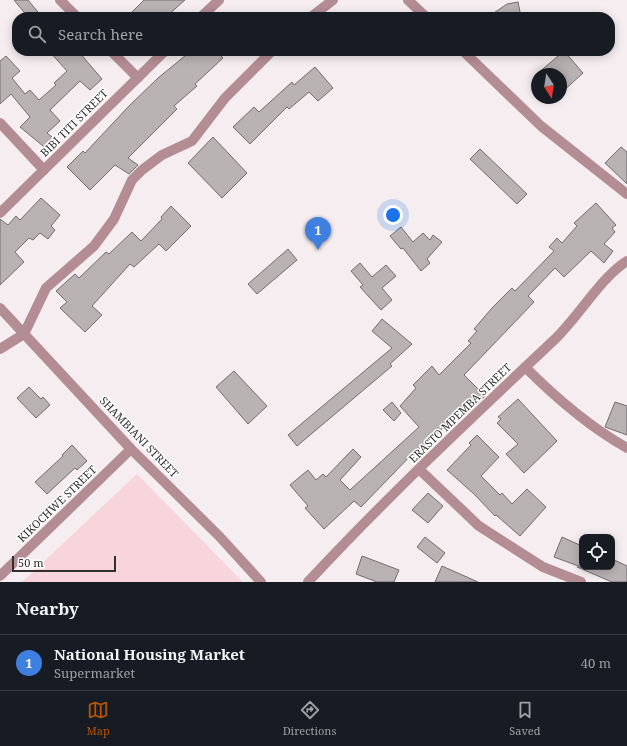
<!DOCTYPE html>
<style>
:root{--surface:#171b24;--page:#20242c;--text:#f1f3f6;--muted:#9ea1a6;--line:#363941;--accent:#b45309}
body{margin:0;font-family:"Noto Serif",serif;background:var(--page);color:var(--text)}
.controls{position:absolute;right:12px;bottom:12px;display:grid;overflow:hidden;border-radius:8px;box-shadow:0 2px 10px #0003}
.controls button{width:36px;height:36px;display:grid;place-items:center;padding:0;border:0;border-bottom:1px solid var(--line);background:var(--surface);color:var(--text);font:20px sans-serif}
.compass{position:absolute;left:531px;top:68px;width:36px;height:36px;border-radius:50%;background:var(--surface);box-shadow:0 2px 10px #0003;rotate:168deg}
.scale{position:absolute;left:12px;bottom:10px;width:104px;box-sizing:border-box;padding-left:4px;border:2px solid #322f2f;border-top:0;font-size:11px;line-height:14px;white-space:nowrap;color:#322f2f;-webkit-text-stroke:3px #fff;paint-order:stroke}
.you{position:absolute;left:393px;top:215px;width:14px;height:14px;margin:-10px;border:3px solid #fff;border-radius:50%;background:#1a73e8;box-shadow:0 0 0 6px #1a73e833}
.badge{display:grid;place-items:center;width:26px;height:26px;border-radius:50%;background:var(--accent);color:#fff;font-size:13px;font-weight:700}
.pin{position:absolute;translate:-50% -33px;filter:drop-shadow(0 1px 2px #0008)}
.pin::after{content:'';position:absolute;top:21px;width:14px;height:12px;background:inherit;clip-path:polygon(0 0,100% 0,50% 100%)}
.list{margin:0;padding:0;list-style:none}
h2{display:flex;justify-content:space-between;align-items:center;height:52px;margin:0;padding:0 16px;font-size:17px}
h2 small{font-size:13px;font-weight:400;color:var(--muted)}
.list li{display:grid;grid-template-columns:26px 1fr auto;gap:12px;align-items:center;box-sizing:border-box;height:56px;padding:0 16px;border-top:1px solid var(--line)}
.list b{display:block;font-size:15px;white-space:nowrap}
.list p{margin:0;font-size:13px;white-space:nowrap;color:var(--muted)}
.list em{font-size:13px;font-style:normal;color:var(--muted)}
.icon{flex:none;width:22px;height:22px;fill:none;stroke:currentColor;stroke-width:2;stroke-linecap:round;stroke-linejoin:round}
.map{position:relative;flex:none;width:627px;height:582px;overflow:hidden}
.search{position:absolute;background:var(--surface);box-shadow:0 2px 10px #0003;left:12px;right:12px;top:12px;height:44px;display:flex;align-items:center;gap:10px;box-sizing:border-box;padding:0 14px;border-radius:16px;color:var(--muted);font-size:15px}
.sheet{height:108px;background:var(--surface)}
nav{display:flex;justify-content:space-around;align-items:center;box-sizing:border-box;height:56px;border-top:1px solid var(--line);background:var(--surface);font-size:11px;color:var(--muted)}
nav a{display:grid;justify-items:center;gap:2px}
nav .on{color:var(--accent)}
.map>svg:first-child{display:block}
.green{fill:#f8d5dc}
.building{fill:#b9b2b3;stroke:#736d6e}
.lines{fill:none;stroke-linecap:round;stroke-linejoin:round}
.minor{stroke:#b38c94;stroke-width:10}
.labels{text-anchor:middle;stroke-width:3;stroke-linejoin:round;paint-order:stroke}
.street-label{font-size:11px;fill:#322f2f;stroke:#fff}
</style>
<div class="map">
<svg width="627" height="582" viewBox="0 0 627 582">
<rect width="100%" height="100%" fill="#f5edef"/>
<path class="green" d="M137 474 243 582H22Z"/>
<path class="building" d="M14 0H28L42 17H28Z
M144 0H185L166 17H127Z
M518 2 521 17H488L507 4Z
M49 51H78L102 79 90 90 80 81 50 110 60 121 47 133 58 142 49 151 20 127 30 117 11 94 0 104V61L6 56 20 71 12 78 25 94 30 90 39 100 56 85 54 83 67 71Z
M191 51H216L223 58 195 84 197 86 174 106 177 109 128 158 138 165 129 174 115 165 90 190 67 167 83 151 85 153 129 106 158 78Z
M564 51 583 73 561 93V74H537Z
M315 67 333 88 318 101 309 92 289 109 287 107 250 144 233 127 254 107 259 112 292 82 294 85Z
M213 137 247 173 222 198 188 163Z
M621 147 627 152V184L605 163Z
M480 149 527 194 517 204 470 159Z
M41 198 60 215 51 226 55 230 48 239 40 233 33 240 29 238 15 252 24 262 0 285V219L8 225 16 216 20 220Z
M596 203 616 225 612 228 615 232 604 244 613 251 604 263 591 251 564 277 555 268 528 296 534 302 464 375 485 396 473 407 468 401 450 418 452 420 418 450 417 449 361 507 354 501 324 529 305 508 308 506 290 485 308 470 316 480 323 474 326 477 353 449 361 457 340 480 350 490 419 427 400 406 416 388 413 385 432 366 439 375 471 343 468 341 477 331 474 329 492 308 512 288 515 291 554 251 549 247 557 238 562 243 577 226 574 223Z
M171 206 191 226 166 251 159 244 134 267 130 264 92 306 102 315 85 332 60 308 67 302 56 291 75 274 79 278 106 252 109 254 132 232 141 241 162 219 161 217Z
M401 227 413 242 423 233 430 240 433 235 442 242 427 259 430 263 421 271 403 248 401 249 390 236Z
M288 249 297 260 257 294 248 284Z
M360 263 372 277 386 265 396 276 382 288 392 300 381 310 360 287 363 285 351 271Z
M382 319 412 344 390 364 392 366 297 446 288 435 392 348 372 331Z
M234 371 267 406 248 424 216 387Z
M29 387 41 399 43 397 50 405 36 418 17 398Z
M518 399 557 441 524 473 506 454 518 444 497 423 501 419 498 417Z
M392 402 401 413 394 421 383 410Z
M615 402 627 406V435L605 427Z
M477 435 499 457 481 476 500 495 502 493 512 504 527 489 546 507 520 536 496 515 495 516 474 494 447 470 471 445 469 443Z
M72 445 87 461 77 470 75 468 47 494 35 482 63 456 62 455Z
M428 493 443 506 428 523 412 510Z
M425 537 445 553 437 563 417 547Z
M562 537 582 546V567H612V559L627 566V582H612L577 567H581L554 557Z
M362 556 399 570 394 582H377L356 574Z
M442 566 478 582H435Z"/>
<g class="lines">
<path class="minor" d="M60 0 77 17
M408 0 426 17
M201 17 219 0
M311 17 333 0
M111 51 138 78
M463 51 541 126 627 194
M0 123 44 170
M0 213 165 51
M0 308 131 449 219 536 261 582
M0 349 24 334 46 288 94 246 114 219 132 180 142 170 162 155 192 141 225 98 272 51
M525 367C556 398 588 426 627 448
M419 469 479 526 543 567 581 582
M0 576 131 449
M308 582C386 498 470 419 553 341 577 319 601 277 627 261"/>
</g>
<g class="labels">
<g class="street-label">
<text transform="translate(74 123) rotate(-45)" y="4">BIBI TITI STREET</text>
<text transform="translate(460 413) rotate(-44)" y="4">ERASTO MPEMBA STREET</text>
<text transform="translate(139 437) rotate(46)" y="4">SHAMBIANI STREET</text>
<text transform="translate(57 504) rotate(-44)" y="4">KIKOCHWE STREET</text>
</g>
</g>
</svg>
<div class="controls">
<button><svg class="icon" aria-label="locate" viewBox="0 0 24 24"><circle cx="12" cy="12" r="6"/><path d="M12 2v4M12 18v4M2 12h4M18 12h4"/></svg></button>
</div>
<svg class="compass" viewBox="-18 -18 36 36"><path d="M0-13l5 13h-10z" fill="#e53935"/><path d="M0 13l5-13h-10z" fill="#9ea1a6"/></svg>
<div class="scale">50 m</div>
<div class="you"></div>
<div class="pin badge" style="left:318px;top:250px;background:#3f7fe0">1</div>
<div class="search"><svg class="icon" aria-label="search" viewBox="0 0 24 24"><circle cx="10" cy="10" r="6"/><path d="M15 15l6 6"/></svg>Search here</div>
</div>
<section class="sheet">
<h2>Nearby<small></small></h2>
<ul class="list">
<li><span class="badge" style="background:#3f7fe0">1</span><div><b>National Housing Market</b><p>Supermarket</p></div><em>40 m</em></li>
</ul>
</section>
<nav>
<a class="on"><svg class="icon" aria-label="map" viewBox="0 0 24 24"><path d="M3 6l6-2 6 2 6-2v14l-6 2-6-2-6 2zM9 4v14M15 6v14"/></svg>Map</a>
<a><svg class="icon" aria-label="directions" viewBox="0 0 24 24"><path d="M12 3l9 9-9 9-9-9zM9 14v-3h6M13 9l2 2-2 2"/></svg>Directions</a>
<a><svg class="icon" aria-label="saved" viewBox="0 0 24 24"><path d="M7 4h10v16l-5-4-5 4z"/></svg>Saved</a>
</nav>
